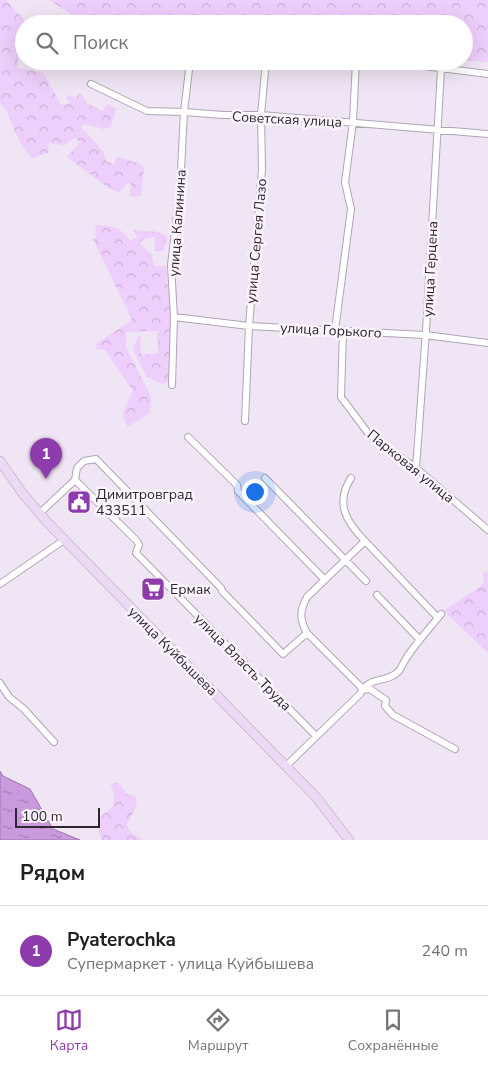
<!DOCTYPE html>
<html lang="ru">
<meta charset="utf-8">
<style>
:root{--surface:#fff;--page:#f6f6f6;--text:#202124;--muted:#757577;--line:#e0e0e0;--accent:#8e3cab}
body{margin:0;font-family:"Nunito Sans",sans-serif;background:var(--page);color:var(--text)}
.scale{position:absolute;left:15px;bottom:12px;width:85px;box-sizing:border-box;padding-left:5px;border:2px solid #2c282e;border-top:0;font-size:14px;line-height:18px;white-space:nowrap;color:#2c282e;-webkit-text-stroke:4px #fbf4fd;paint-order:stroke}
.you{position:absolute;left:254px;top:491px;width:18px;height:18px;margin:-12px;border:4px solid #fff;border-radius:50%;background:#1a73e8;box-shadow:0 0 0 8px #1a73e833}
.badge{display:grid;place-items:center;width:32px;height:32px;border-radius:50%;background:var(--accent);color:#fff;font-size:16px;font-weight:700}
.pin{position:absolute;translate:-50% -41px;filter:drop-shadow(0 1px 2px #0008)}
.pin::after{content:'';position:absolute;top:26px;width:18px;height:15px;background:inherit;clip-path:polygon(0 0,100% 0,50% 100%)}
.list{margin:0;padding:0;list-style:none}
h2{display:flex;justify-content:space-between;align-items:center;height:65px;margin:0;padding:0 20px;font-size:21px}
h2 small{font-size:16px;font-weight:400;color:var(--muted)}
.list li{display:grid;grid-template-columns:32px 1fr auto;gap:15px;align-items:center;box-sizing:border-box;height:90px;padding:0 20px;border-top:1px solid var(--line)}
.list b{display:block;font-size:19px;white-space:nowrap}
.list p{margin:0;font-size:16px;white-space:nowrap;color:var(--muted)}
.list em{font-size:16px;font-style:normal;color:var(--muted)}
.icon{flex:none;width:28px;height:28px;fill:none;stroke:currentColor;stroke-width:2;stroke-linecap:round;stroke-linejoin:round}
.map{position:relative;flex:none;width:488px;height:840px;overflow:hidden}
.search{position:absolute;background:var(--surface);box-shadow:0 5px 20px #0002;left:15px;right:15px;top:15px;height:55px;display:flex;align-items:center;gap:12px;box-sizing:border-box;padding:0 18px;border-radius:28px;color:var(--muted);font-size:19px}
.sheet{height:155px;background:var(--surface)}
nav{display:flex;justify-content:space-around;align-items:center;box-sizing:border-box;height:70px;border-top:1px solid var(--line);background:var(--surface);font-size:14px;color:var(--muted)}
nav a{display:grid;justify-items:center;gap:2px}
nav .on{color:var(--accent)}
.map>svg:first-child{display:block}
.forest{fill:url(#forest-crowns)}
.water{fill:url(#water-ripples);stroke:#9b78a9}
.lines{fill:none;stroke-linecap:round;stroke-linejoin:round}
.street-casing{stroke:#afa5b4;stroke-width:8}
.secondary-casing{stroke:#afa5b4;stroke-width:10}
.street{stroke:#fff;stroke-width:6}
.secondary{stroke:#ecd9f4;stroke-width:9}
.labels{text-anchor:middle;stroke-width:5;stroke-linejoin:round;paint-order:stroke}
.street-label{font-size:14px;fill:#2c282e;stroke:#fbf4fd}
.poi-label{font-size:14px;fill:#2c282e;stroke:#fbf4fd;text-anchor:start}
</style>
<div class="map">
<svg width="488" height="840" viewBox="0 0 488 840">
<defs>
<pattern id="forest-crowns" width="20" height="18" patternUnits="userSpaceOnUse" patternTransform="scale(1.25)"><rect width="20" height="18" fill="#eecefb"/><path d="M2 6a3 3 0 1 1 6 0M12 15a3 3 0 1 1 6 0" fill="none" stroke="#ccb1d7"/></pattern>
<pattern id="water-ripples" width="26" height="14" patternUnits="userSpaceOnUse" patternTransform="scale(1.25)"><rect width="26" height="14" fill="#cb9ade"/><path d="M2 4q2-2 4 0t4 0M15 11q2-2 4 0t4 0" fill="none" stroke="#a57eb4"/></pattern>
</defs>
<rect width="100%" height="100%" fill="#f0e5f4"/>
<path class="forest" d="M0 0H6L25 21 30 24H24V29L20 28 19 49 24 50V56H18V68L44 73 61 105 70 103 66 98 67 95 76 98 79 94 82 95 87 103 102 111 108 104 116 109 111 127 103 129 85 124 81 127 103 151 106 161 114 164 117 157C125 157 131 163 138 162L144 168 141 196 130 197 131 183 126 184 119 193 110 189 67 157 80 142 75 138 64 145 49 143 48 153 32 158C18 142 15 131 7 112 6 109 2 106 0 103Z
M49 0H488V62L464 60V24H86Z
M95 225C113 226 118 226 130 240L137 237 134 230 158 232 167 236V240L165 243 164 251H155V237L146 238 139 243 152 255 154 266H166L171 318 169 381 163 384 147 377 133 350 138 336H140L141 355 158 353 157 331 126 332V347L151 397 150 413 128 427C118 413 127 404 133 391L104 349 97 350 96 344 132 320 93 239 96 238Z
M485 572 488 573V653L444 611C458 600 471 594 484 583L483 573Z
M118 782 127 794 135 796 137 805 127 825 129 830 142 840H102C89 810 112 817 114 801 115 796 112 789 111 784Z"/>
<path class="water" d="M0 771 3 776 30 789 53 829 80 840H0Z"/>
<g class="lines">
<g class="street-casing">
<path id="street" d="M384 61 488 74
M91 84 147 111 184 112 223 115H261L488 134
M174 317 249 326 425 335 488 343
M335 330 351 209 345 182 353 122 356 61
M343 330 341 397 368 433 376 440 416 468 488 530
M172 385 174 317 171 265 180 189 184 112 190 61
M245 421 249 326 262 169 261 115 266 61
M188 437 237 485 238 491 325 580
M416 468 426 331 441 69
M265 478 366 581
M351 478C335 503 346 522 365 541
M75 480 137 541 139 545 136 553 316 736
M40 513 75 480 77 468 84 461 96 459 221 588 222 591 283 654 307 633 360 686 362 690 370 689 386 700 385 706 393 715 455 749
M0 584 64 540
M377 595 420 640
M307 633C299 619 300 610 307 597L365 541 438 618
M0 683 9 697 24 709 54 742
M286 766 360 694C369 675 387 684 399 671 402 667 404 661 407 657 417 642 430 628 441 614"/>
</g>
<g class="secondary-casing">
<path id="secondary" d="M0 461 23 494 49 524 316 797 349 840"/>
</g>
<use href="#street" class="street"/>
<use href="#secondary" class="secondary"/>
</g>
<defs>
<g id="civic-square" transform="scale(1.25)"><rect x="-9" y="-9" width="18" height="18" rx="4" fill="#8e3cab" stroke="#fbf4fd"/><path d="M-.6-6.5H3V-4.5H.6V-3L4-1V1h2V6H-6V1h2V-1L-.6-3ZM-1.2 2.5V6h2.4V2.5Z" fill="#fff"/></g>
<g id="supermarket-square" transform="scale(1.25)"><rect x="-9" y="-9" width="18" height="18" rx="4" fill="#8e3cab" stroke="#fbf4fd"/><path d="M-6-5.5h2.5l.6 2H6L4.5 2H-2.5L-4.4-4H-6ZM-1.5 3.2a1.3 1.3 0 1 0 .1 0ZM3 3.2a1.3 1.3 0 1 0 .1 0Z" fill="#fff"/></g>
</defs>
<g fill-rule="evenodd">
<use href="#civic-square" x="79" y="502"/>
<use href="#supermarket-square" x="153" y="589"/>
</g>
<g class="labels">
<g class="street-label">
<text transform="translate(287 119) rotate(3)" y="5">Советская улица</text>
<text transform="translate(177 223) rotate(-86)" y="5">улица Калинина</text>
<text transform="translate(256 241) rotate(-85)" y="5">улица Сергея Лазо</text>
<text transform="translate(430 269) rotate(-87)" y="5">улица Герцена</text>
<text transform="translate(331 330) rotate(3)" y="5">улица Горького</text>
<text transform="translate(411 466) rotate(39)" y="5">Парковая улица</text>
<text transform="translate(173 651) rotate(45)" y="5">улица Куйбышева</text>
<text transform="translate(243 662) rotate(45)" y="5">улица Власть Труда</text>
</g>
<g class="poi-label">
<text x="96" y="499">Димитровград<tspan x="96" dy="16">433511</tspan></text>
<text x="170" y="594">Ермак</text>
</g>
</g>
</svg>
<div class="scale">100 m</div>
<div class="you"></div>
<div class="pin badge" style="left:46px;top:479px">1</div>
<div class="search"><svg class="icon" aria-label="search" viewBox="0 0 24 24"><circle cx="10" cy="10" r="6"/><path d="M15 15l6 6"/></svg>Поиск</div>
</div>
<section class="sheet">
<h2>Рядом<small></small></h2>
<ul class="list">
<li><span class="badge">1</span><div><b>Pyaterochka</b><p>Супермаркет · улица Куйбышева</p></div><em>240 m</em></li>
</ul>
</section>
<nav>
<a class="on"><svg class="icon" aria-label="map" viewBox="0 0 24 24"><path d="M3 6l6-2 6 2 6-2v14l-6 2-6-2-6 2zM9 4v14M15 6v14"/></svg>Карта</a>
<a><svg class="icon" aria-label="directions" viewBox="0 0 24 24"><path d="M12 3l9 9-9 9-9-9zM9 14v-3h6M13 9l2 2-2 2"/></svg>Маршрут</a>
<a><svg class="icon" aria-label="saved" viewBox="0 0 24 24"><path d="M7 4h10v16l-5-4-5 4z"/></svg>Сохранённые</a>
</nav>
